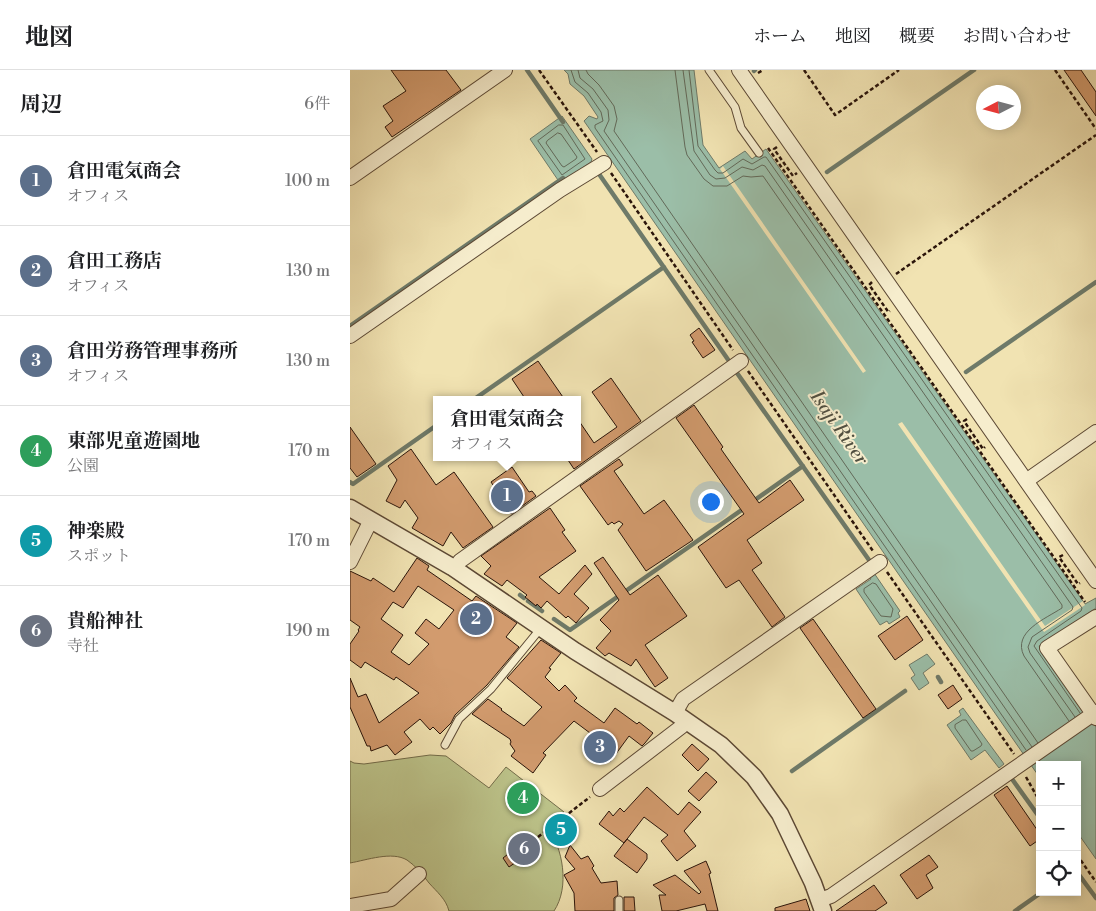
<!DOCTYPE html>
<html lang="ja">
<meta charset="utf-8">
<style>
:root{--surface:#fff;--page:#f6f6f6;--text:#202124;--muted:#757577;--line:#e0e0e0;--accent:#b45309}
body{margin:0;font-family:"Libre Bodoni","Noto Serif JP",serif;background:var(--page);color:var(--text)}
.controls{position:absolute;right:15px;bottom:15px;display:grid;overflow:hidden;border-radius:0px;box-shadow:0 2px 12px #0003}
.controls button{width:45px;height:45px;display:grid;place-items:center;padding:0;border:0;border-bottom:1px solid var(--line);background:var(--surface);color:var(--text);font:25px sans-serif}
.compass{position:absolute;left:626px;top:15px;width:45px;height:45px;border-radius:50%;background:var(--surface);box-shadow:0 2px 12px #0003;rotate:264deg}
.you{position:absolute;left:360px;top:431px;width:18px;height:18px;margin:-12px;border:4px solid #fff;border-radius:50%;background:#1a73e8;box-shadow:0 0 0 8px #1a73e833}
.badge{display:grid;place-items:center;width:32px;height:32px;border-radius:50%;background:var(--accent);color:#fff;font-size:16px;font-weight:700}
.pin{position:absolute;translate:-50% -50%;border:2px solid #fff;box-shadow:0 1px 5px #0006}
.popup{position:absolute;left:83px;top:326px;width:148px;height:65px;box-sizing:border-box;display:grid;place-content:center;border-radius:0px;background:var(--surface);filter:drop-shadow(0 1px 4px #0005);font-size:16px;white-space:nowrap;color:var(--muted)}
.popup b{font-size:19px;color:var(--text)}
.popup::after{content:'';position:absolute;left:50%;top:100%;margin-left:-10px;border:10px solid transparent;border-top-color:var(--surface)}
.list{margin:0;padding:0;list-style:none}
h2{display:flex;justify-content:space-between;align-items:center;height:65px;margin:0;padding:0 20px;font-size:21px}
h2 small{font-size:16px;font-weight:400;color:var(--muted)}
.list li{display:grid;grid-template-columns:32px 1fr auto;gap:15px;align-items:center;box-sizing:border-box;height:90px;padding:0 20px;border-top:1px solid var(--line)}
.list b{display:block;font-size:19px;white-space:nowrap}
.list p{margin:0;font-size:16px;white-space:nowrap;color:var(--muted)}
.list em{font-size:16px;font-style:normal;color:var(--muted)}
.icon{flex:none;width:28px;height:28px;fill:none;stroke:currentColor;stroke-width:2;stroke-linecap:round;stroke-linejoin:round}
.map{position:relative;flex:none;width:746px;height:841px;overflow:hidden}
header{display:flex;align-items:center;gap:30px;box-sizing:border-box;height:70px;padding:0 25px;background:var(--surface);border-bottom:1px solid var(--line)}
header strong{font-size:24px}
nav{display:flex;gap:28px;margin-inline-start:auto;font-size:18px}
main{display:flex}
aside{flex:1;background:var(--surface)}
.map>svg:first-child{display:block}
.green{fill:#bcc38a;stroke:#736c4a}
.water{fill:#9bbea8;stroke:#6e7a69}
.pier{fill:#f1e3b2}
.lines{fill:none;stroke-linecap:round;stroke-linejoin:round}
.shore{stroke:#626959;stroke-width:1}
.stream{stroke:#6e7a69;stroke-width:4.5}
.building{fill:#d29b6e;stroke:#2a140a;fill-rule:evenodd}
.service-casing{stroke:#5c4834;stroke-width:9}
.minor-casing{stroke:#5c4834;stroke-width:16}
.tertiary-casing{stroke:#5c4834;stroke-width:19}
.path{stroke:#2a140a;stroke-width:2.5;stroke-dasharray:4 2.5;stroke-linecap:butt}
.service{stroke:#f6edcd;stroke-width:7}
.minor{stroke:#f6edcd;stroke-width:14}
.tertiary{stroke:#f6edcd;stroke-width:16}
.labels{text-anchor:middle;stroke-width:4;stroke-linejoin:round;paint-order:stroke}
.water-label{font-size:19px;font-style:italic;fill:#525041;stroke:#f6edcd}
</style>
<header>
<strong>地図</strong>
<nav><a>ホーム</a><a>地図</a><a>概要</a><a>お問い合わせ</a></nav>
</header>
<main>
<aside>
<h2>周辺<small>6件</small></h2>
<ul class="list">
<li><span class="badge" style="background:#5c6f8a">1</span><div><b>倉田電気商会</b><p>オフィス</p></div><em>100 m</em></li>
<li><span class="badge" style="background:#5c6f8a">2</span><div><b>倉田工務店</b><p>オフィス</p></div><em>130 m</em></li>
<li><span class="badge" style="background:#5c6f8a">3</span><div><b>倉田労務管理事務所</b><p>オフィス</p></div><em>130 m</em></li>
<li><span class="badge" style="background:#2e9e5b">4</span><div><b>東部児童遊園地</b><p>公園</p></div><em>170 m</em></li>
<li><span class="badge" style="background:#0f9aa8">5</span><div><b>神楽殿</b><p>スポット</p></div><em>170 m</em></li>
<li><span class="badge" style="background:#6b7280">6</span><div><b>貴船神社</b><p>寺社</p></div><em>190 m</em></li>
</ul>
</aside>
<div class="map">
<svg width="746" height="841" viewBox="0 0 746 841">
<rect width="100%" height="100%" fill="#f1e3b2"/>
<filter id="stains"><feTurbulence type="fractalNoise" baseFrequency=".004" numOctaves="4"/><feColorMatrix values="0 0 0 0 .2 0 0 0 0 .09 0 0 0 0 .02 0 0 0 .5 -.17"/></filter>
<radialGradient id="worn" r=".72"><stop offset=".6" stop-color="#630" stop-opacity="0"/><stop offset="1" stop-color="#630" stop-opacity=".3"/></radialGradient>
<path class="green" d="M80 685 96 686 139 718 156 697 214 742 197 756C213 778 220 817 204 841H99C96 829 87 822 79 813 73 805 66 796 57 790 42 781 17 790 0 793V691L4 693 14 694Z"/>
<path class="water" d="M214 0H344L353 75 369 98 395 81 402 89 416 79 735 534 746 528V538L689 576 746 657V789L727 762V695H690V708L234 51 239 46 247 49 248 47 234 26 220 14 218 4Z
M212 46 242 89 241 92 210 113 180 69Z
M524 503 550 541 548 543 550 547 539 554 537 551 530 555 506 519 521 509 519 506Z
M577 584 585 594 573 603 579 613 569 620 561 608 565 605 559 595Z
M613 638 654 694 649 698 635 680 621 690 597 655 611 645 609 641Z"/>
<path class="pier" d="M373 96 516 301 513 303 370 99Z
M552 352 695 556 733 531 735 535 694 562 548 354Z"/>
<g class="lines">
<path class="shore" d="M221 0 225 12 238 23 251 42 253 51 245 55V58L676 680
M228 0 230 8 243 19 258 40 259 50 254 61 682 677
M236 0 238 4 249 15 264 36 267 49 264 61 688 673
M325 0 335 77 337 85 354 109 363 116H377L393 106 401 107 413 106 712 535V538C695 549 662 562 674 586L719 651
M333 0 344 81 360 105 366 109 375 108 392 97 403 100 412 95 415 96 723 537 722 540 682 567 678 577 680 583 725 647
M339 0 348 76 365 100 368 103H373L393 89 402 94 414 87H416L732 538 731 541 687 571 684 576 730 643
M209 55H213L235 89 212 105 188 71Z
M208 63 211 64 227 87 226 89 214 97 212 96 196 73 197 71Z
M523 513 526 514 543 539 541 547 531 546 514 522V519Z
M613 650H616L632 674 631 676 623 681H621L605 658V655Z"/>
<path class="stream" d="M177 0 213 52
M404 1 405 0
M477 102 624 0
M249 104 379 291
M0 256 213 108
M616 302 746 212
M387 303 519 490
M123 330 314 197
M0 412 3 414 87 355
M402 432 453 396
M170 525 174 528
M178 531 192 541
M204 549 220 560 396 437
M588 607 591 612
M442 701 555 621
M662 709 690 748
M727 802 746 828
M665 841 692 822"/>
</g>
<path class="building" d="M41 0H96L111 20 42 67 35 57 43 51 33 36 56 21Z
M714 0H731L746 22V46Z
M349 258 365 280 353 288 342 272 344 271 340 265Z
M188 291 215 330H176L162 309Z
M261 308 291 351 224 399 216 387H227V348L244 373 267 357 242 322Z
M344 335 373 377 371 379 409 433 440 410 454 430 397 470 412 493 402 500 435 547 422 557 389 510 376 518 348 477 394 444 326 348Z
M0 357 26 394 7 407 0 398Z
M61 379 86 415 104 402 143 457 113 478 101 462 93 476 62 458 68 448 55 430 50 438 36 431 47 410 38 396Z
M269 389 273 395 264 401 294 444 314 430 343 470 296 501 268 460 273 454 269 451 264 454 262 452 258 455 230 416Z
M162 397 179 422 182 421 186 426 161 444 145 422 147 421 141 412Z
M200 438 215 460 212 462 226 481 189 507 209 524 235 495 242 504 224 524 239 538 226 553 218 546 216 548 197 531 191 538 187 534 186 536 175 527 177 525 157 510 152 516 134 504 141 496 131 486Z
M253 487 280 525 308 505 337 546 295 575 318 608 305 617 286 589 281 596 259 583 255 586 246 578 261 561 250 550 269 530 244 493Z
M67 488 79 496 77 500 122 531 126 526 167 553 156 567 169 577 137 615 105 645 101 653 90 664 83 657 80 660 70 649 54 662 62 672 45 685 37 675 21 681 20 676H17L0 637V608L8 627 16 624 29 653 69 623 46 607 44 610 15 592 11 598 0 590V574L9 561 8 560 10 557 0 550V501L21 511 23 508 44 522ZM68 516 104 540 89 559 76 549 65 563 79 574 59 595 41 582 53 565 31 549 43 532 53 538Z
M557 546 573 570 545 590 528 566Z
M463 549 526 639 513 648 450 558Z
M191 570 211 583 199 598 201 599 195 607 209 621 215 615 227 628 224 631 254 653 265 638 287 654 289 652 303 663 295 673 292 676 279 666 260 692 256 689 254 691 235 677 244 666 224 651 193 683 196 685 183 703 161 686 165 681 160 674 161 672 160 669 122 644 138 629 152 639 151 640 174 656 192 637 157 608Z
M603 615 612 629 598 639 588 625Z
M342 674 359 689 348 701 332 685Z
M356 702 367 712 349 731 338 721Z
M657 716 690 764V769L680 776 644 725Z
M297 717 328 745 339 732 351 742 334 761 346 776 327 791 311 771 318 765 294 747 274 773 249 754 259 741 263 746 270 738 274 742Z
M213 751 221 761 209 770 202 759Z
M175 765 179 769 181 766 188 775 185 777 188 781 172 794 169 790 159 797 153 788 162 781 159 777Z
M277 769 297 784V789L287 803 264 786Z
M220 775 231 789 238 786 244 796 242 798 251 813 267 811 268 825 264 828V841H225L224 823 214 805 225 799 215 787Z
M579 785 588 797 576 805 583 818 567 829 550 805Z
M356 791 361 803 359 804 368 841H357L355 834 326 841H312L309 825H316L303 815 325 805 349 824 351 822 334 801Z
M524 815 537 833 525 841H486Z
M274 827H284L285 841H274Z
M456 829 460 841H425V838Z"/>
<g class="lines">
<g class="service-casing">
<path id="service" d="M359 0 385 37 391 58 409 83
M95 675 109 649 141 619 191 558
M269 830V841"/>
</g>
<g class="minor-casing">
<path id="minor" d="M389 0 746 511
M0 108 155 0
M0 266 210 120 254 93
M676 411 746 362
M0 492 21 450
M105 499 110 491 391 291
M746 547 697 578 746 648
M325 643 333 629 530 492
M250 719 331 657 335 650
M470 830 481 826 746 642
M0 836 41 829 69 804"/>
</g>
<g class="tertiary-casing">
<path id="tertiary" d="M0 438 102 497 225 581 325 643 371 675 404 707 430 744 463 813 473 841"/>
</g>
<path class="path" d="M189 0 247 82
M454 0 485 45 549 0
M705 0 746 59
M408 3 413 0
M427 77 424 79 443 106 447 103
M418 78 735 532
M261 103 383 280
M546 204 746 65
M522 212 519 215 520 216 537 240 538 242 540 241
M398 301 523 481
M617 349 614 351 633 379 635 377
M713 485 709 487 728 514 730 513
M537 502 664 684
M676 707 690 732
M188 767 240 727
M727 785 746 812"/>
<use href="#service" class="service"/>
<use href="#minor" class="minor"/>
<use href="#tertiary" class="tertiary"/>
</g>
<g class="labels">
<g class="water-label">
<text transform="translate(490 357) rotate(55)" y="7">Isaji River</text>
</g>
</g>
<rect width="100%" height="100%" filter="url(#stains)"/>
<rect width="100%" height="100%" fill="url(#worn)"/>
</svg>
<div class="controls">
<button>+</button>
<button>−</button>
<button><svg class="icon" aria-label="locate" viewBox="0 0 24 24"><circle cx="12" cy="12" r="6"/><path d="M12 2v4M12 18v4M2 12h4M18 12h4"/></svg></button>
</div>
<svg class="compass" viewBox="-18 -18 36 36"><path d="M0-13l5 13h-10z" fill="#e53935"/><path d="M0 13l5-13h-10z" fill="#757577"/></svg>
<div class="you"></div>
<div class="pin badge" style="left:157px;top:426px;background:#5c6f8a">1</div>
<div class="popup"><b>倉田電気商会</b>オフィス</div>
<div class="pin badge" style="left:126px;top:549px;background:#5c6f8a">2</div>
<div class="pin badge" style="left:250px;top:677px;background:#5c6f8a">3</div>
<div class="pin badge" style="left:173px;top:728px;background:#2e9e5b">4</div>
<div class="pin badge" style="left:211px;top:760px;background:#0f9aa8">5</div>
<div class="pin badge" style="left:174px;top:779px;background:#6b7280">6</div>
</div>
</main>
